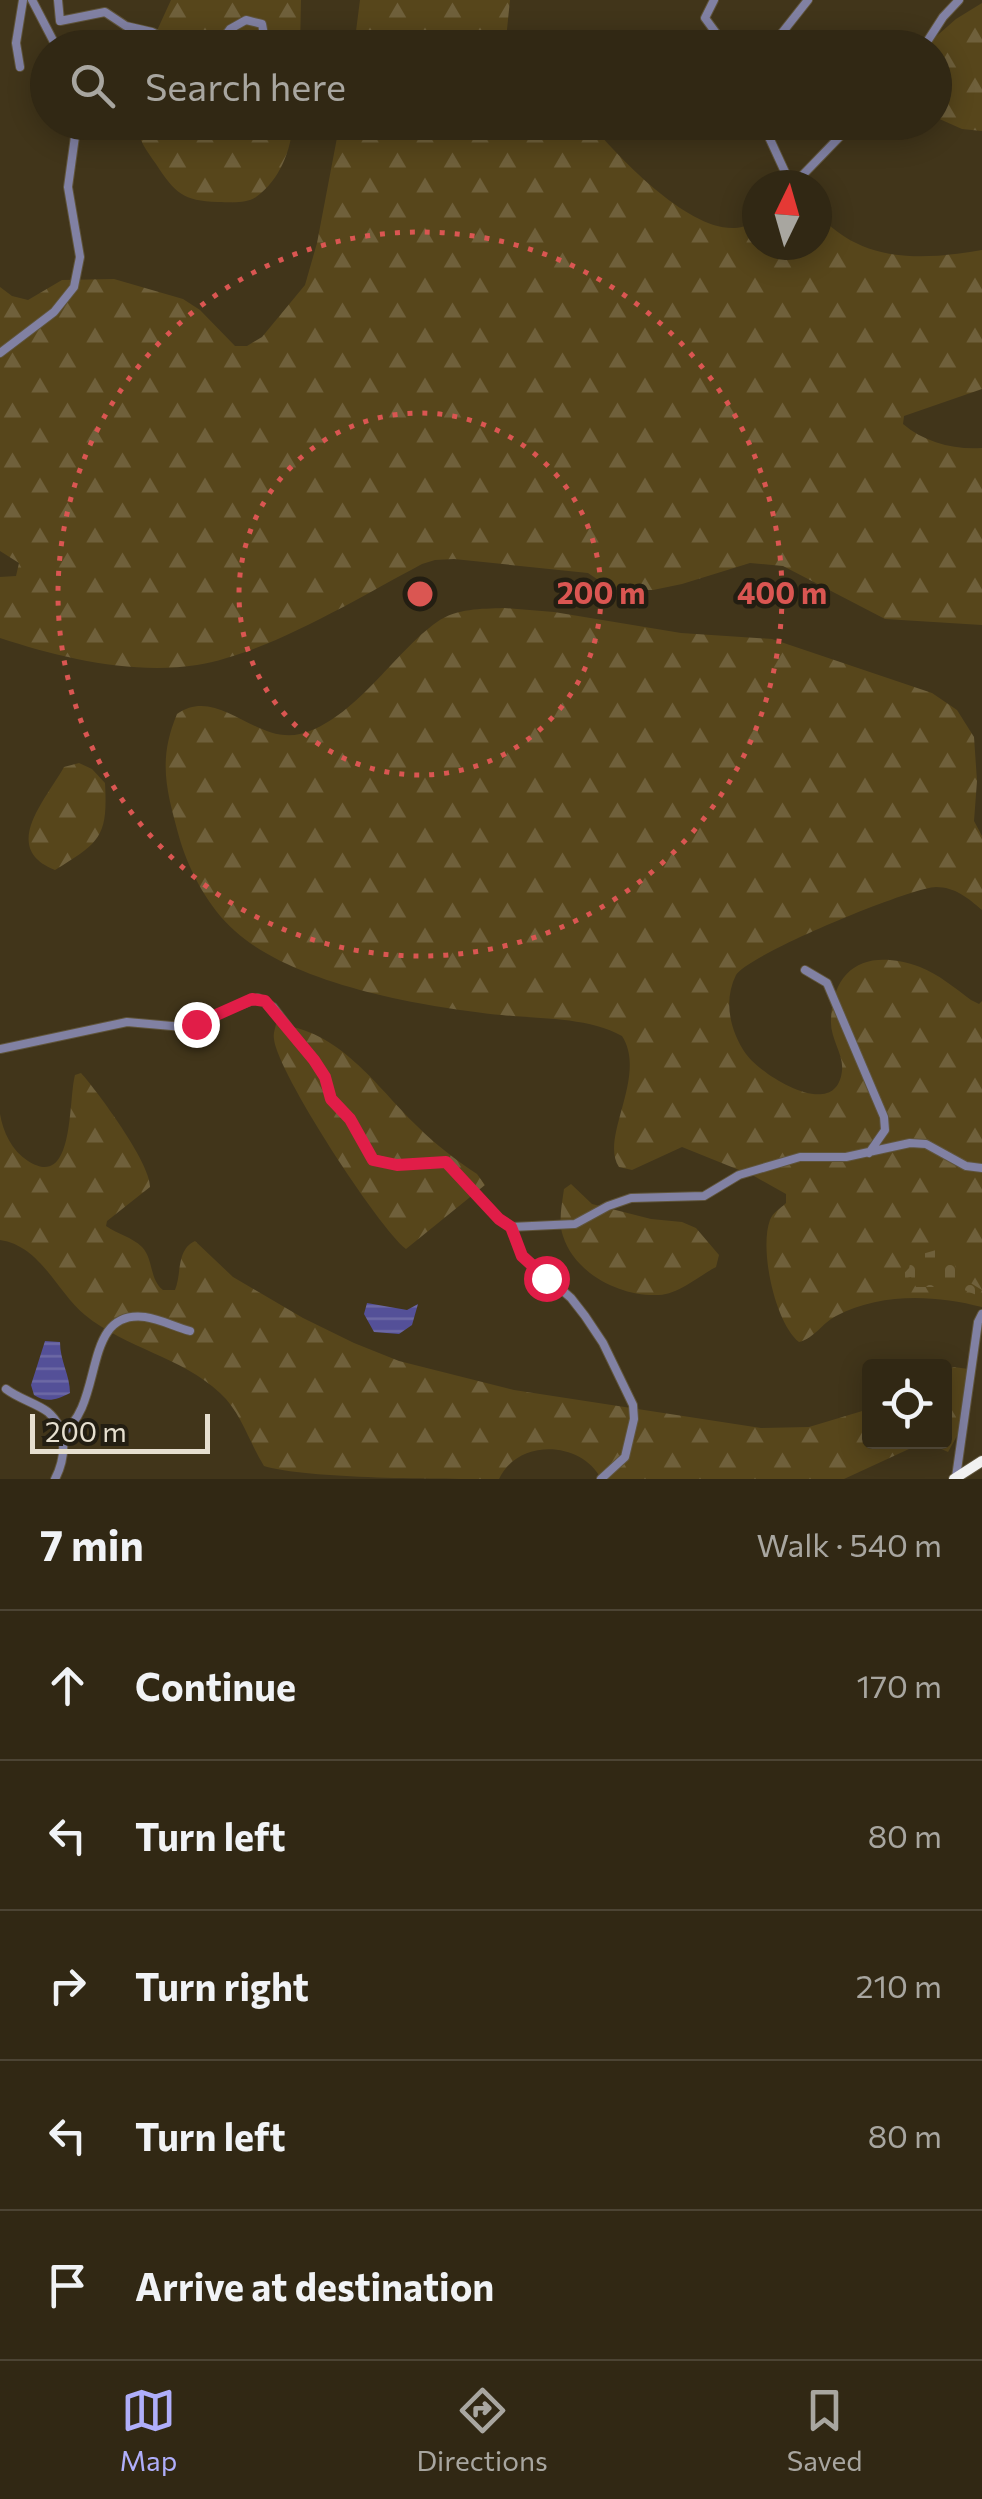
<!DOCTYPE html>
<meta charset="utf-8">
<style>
:root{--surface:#312814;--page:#39301d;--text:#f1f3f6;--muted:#a8a6a0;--line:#4c4434;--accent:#afaefa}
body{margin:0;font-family:Commissioner,sans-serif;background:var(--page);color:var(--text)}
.controls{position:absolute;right:30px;bottom:30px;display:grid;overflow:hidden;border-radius:10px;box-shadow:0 5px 25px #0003}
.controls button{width:90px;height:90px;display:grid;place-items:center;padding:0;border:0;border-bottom:2px solid var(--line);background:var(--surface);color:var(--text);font:50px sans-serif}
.compass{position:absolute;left:742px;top:170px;width:90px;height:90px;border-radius:50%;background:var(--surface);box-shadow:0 5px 25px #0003;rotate:5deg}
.scale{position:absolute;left:30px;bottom:25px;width:180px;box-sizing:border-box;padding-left:10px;border:5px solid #e6dfcf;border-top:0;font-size:28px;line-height:35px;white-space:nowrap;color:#e6dfcf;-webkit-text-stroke:8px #231e12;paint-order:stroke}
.stop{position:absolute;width:30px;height:30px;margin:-22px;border:8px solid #e11d48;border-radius:50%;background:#fff}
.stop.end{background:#e11d48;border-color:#fff;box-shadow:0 2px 10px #0008}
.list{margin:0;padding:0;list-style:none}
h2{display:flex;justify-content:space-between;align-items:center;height:130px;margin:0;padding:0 40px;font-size:42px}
h2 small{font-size:32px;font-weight:400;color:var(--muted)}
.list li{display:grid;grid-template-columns:65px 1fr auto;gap:30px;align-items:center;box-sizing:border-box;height:150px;padding:0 40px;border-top:2px solid var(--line)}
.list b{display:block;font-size:38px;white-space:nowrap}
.list em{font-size:32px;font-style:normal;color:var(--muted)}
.icon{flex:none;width:55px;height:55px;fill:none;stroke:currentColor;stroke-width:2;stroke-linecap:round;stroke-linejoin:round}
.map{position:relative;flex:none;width:982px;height:1479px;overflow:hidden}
.search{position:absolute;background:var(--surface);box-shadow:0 5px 25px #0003;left:30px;right:30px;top:30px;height:110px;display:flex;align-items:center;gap:25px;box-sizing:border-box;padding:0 35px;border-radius:55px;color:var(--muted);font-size:38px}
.sheet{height:880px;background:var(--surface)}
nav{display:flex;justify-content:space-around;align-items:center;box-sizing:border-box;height:140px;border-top:2px solid var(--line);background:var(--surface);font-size:28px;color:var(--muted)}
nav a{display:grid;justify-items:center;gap:5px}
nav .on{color:var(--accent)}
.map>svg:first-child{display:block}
.forest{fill:url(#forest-firs)}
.cemetery{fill:url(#cemetery-stones)}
.water{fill:url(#water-rules)}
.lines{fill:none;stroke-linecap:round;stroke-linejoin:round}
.minor-casing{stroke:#5f543b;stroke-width:10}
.highway-casing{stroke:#5f543b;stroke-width:12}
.minor{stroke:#8181a3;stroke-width:8}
.highway{stroke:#f1f1f1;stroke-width:10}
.route{stroke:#e11d48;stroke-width:12}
.ring{fill:none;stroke:#da5652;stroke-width:5;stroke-dasharray:5 10}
.centre{fill:#da5652;stroke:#231e12;stroke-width:5}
.ring-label{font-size:30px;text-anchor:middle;font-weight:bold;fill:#da5652;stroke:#231e12;stroke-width:9;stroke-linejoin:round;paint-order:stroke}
</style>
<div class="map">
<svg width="982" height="1479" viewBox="0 0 982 1479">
<defs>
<pattern id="forest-firs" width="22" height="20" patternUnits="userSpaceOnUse" patternTransform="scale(2.5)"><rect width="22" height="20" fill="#57461b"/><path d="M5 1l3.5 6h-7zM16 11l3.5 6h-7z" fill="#6f603b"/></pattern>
<pattern id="cemetery-stones" width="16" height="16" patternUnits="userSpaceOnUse" patternTransform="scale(2.5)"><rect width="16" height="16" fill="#57461b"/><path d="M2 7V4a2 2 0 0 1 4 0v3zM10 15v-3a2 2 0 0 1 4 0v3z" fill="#6f603b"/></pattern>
<pattern id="water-rules" width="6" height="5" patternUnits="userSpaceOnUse" patternTransform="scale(2.5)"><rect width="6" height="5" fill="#545098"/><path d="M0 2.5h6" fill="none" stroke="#6d69a5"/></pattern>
</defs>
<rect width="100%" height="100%" fill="#41351a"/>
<path class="forest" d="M171 0H301L300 47 149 48Z
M360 0H510L506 39 509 47H354Z
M982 3V131L962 129 935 117 934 48H923L956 19Z
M137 122H293V123C291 150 280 180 256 197 246 204 230 202 218 202 183 201 175 193 156 164 147 151 137 139 137 122Z
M340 122 590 123C617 156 688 231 735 228 743 228 750 224 757 220V245H817V216C830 225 842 237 856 243 894 262 942 257 982 250V389L904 416 903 424C924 442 954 450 982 448V625L885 619 783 566 750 563 682 584 653 590H613L588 573 454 559 435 560 422 564C358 598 267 654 197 665 133 675 61 658 0 638V577L16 576 19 563 0 551V287L12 296 28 300 62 280 114 279 183 299 200 310 235 346H247L262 337 305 285 317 243Z
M504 608 554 612 681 633 772 639 932 693 957 710 974 737 977 781 974 821 982 836V910C968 898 955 887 936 887 909 888 747 955 736 975 723 1001 730 1031 746 1054 761 1075 836 1123 842 1071 844 1054 830 1039 831 1020 833 964 870 949 920 967 938 974 955 988 971 1000L979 1004 982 1001V1307C936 1295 881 1292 836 1316 822 1323 815 1338 799 1342 775 1323 759 1249 770 1220 773 1212 780 1209 786 1203V1194L754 1176 682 1147 632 1170 619 1167C599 1138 648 1076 622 1036 588 1017 540 1019 502 1015 424 1007 295 985 235 931 209 908 190 873 180 840 167 792 157 762 177 714 218 685 256 745 300 734 354 721 395 651 437 622 457 608 481 609 504 608Z
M79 763 92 769 105 783C108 837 100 842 55 870 0 848 45 801 64 767Z
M276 1024C340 1030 375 1085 417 1126 435 1144 456 1160 477 1174L485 1185 406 1249C378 1227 277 1072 274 1039 273 1033 275 1030 276 1024Z
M81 1073C98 1092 151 1164 150 1187L107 1221 106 1226C117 1234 132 1237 142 1247 154 1260 149 1279 163 1290H175C182 1273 176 1250 195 1241L233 1277 303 1318 354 1343 399 1361 514 1390 761 1428 809 1427 869 1409 870 1442H944L945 1370 954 1367 968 1369C977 1401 964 1424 948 1452L933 1445 909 1449 844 1479H601C582 1441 518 1438 499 1479 445 1479 306 1479 264 1466 249 1442 241 1412 220 1393 182 1357 125 1348 85 1315 56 1291 41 1246 0 1240V1114C3 1132 12 1151 28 1161 75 1191 68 1101 75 1075Z
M571 1184 592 1204 651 1219 682 1222 696 1228 719 1255 716 1267C699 1276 679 1294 659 1295 621 1297 575 1274 563 1236 558 1222 562 1204 564 1189Z"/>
<path class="cemetery" d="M943 1248 951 1254 959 1276 982 1290 979 1296 957 1287H916L911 1277 897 1281 909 1268 912 1257Z"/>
<path class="water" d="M367 1303 407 1310 418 1304 412 1325 399 1334 374 1332 364 1314Z
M45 1341 60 1342C60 1361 70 1375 70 1393 56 1400 47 1403 34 1395L31 1385Z"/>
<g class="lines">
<g class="minor-casing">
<path id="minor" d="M32 0 57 48
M58 0 60 21 105 12 126 26 152 32 182 48
M714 0 705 18 727 48
M216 48 230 29 246 20 262 24 264 35
M770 48 808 0
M923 48 943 17 959 0
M20 67 16 43 23 0
M762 122 791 185
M793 185 854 122
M0 353 54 312 74 287 80 257 68 187 77 122
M805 970 827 983 884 1117 885 1130 869 1153
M0 1049 127 1022 183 1027 258 998 273 1007 314 1061 325 1077 331 1099 350 1119 373 1159 397 1165 446 1162 499 1219 511 1227 575 1224 608 1206 631 1198 704 1196 739 1175 800 1157H846L910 1143 926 1144 966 1166 982 1168
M511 1227 522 1255 571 1298 585 1316 603 1343 633 1405 634 1419 625 1457 601 1479
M6 1389C19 1399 36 1403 48 1412 68 1429 66 1458 55 1479
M61 1434C106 1405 80 1309 145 1317 160 1319 175 1327 190 1331
M956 1477 978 1322 982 1314"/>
</g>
<g class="highway-casing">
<path id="highway" d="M954 1479 982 1461"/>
</g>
<use href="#minor" class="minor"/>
<use href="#highway" class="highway"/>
</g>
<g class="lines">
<path class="route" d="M196 1024 252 999 265 1001 314 1060 325 1077 331 1099 350 1119 373 1160 397 1165 446 1162 499 1219 511 1227 522 1256 546 1278"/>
</g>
<g class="ring">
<circle cx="420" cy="594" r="181"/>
<circle cx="420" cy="594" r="362"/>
</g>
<circle cx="420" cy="594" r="15" class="centre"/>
<g class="ring-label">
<text x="601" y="604">200 m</text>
<text x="782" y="604">400 m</text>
</g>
</svg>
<div class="controls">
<button><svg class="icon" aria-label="locate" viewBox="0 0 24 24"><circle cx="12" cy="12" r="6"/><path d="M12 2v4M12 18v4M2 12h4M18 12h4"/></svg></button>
</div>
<svg class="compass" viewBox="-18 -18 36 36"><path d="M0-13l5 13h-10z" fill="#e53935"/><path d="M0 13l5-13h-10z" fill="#a8a6a0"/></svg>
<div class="scale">200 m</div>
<div class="stop" style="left:546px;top:1278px"></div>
<div class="stop end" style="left:196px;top:1024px"></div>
<div class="search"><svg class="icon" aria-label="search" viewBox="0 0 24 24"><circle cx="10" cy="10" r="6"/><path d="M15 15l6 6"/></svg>Search here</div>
</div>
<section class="sheet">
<h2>7 min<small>Walk · 540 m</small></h2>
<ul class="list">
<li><svg class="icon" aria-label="ahead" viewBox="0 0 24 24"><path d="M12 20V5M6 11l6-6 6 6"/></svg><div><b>Continue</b></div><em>170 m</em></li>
<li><svg class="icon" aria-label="left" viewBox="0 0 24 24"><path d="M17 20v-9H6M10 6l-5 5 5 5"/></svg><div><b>Turn left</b></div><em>80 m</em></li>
<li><svg class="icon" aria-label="right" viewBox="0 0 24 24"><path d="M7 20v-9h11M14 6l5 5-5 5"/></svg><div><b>Turn right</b></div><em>210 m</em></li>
<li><svg class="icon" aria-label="left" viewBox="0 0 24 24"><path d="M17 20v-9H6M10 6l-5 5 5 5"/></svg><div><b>Turn left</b></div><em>80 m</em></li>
<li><svg class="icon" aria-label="arrive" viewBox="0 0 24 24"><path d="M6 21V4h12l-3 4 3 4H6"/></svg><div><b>Arrive at destination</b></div></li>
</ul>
</section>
<nav>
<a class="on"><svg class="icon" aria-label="map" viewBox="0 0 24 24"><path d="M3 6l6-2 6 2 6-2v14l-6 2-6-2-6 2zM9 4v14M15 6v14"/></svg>Map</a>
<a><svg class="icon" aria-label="directions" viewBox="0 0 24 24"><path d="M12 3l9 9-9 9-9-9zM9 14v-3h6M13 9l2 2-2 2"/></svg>Directions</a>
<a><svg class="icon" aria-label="saved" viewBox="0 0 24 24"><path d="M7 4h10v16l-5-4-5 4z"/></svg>Saved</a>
</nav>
